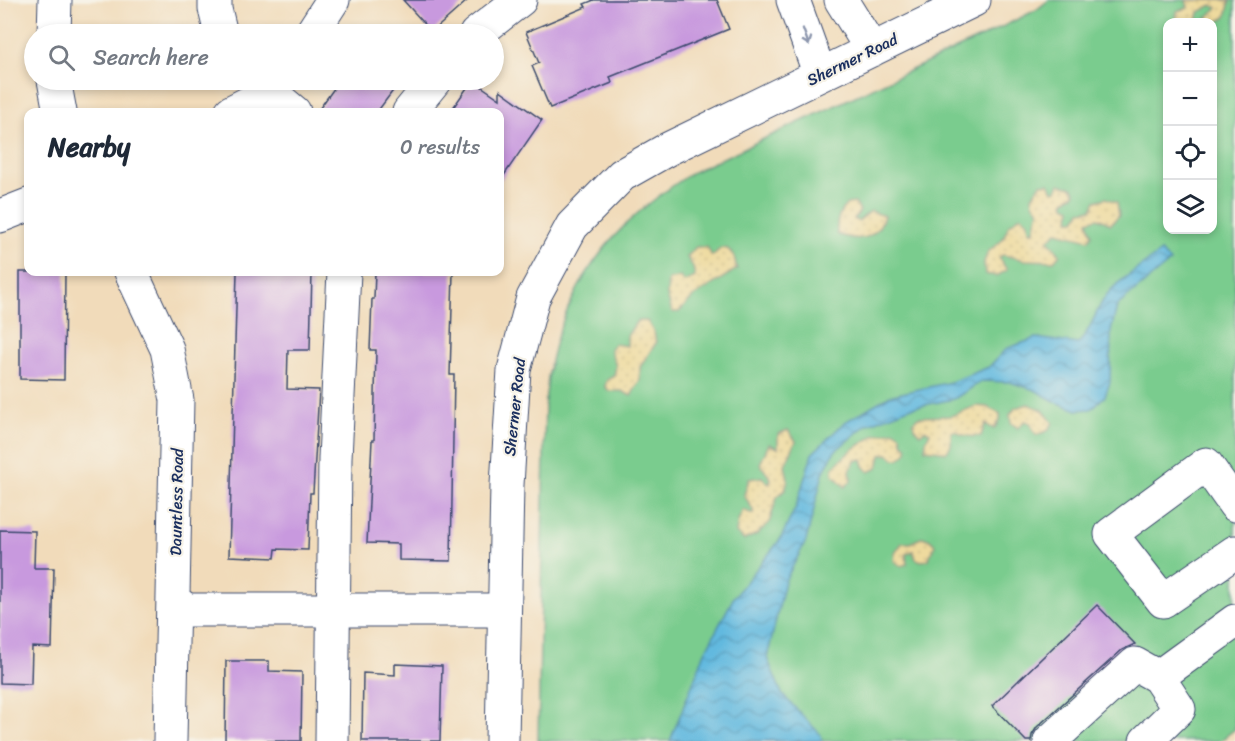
<!DOCTYPE html>
<meta charset="utf-8">
<style>
:root{--surface:#fff;--page:#f2f2f3;--text:#1f2937;--muted:#747a83;--line:#e0e1e3}
body{margin:0;font-family:Sriracha,sans-serif;background:var(--page);color:var(--text)}
.controls{position:absolute;right:18px;top:18px;display:grid;overflow:hidden;border-radius:12px;box-shadow:0 3px 9px #0003}
.controls button{width:54px;height:54px;display:grid;place-items:center;padding:0;border:0;border-bottom:2px solid var(--line);background:var(--surface);color:var(--text);font:30px sans-serif}
.list{margin:0;padding:0;list-style:none}
h2{display:flex;justify-content:space-between;align-items:center;height:78px;margin:0;padding:0 24px;font-size:26px}
h2 small{font-size:20px;font-weight:400;color:var(--muted)}
.icon{flex:none;width:33px;height:33px;fill:none;stroke:currentColor;stroke-width:2;stroke-linecap:round;stroke-linejoin:round}
.map{position:relative;flex:none;width:1235px;height:741px;overflow:hidden}
.search{position:absolute;background:var(--surface);box-shadow:0 3px 9px #0003;left:24px;top:24px;width:480px;height:66px;display:flex;align-items:center;gap:15px;box-sizing:border-box;padding:0 21px;border-radius:33px;color:var(--muted);font-size:22px}
.panel{position:absolute;background:var(--surface);box-shadow:0 3px 9px #0003;left:24px;top:108px;width:480px;height:168px;border-radius:12px}
.map>svg:first-child{display:block}
.green{fill:#7acc8e;stroke:#4a7e76;stroke-width:1.5;fill-rule:evenodd}
.sand{fill:url(#sand-dots);stroke:#84847e;stroke-width:1.5}
.water{fill:url(#water-waves);stroke:#3e749e;stroke-width:1.5}
.building{fill:#c899de}
.lines{fill:none;stroke-linecap:round;stroke-linejoin:round}
.minor-casing{stroke:#3b496c;stroke-width:35}
.minor{stroke:#fff;stroke-width:33}
.oneway{stroke:#8d97ae}
.labels{text-anchor:middle;stroke-width:4.5;stroke-linejoin:round;paint-order:stroke}
.street-label{font-size:16px;fill:#1b2f5e;stroke:#f7f3e8}
</style>
<div class="map">
<svg width="1235" height="741" viewBox="0 0 1235 741">
<defs>
<pattern id="sand-dots" width="8" height="8" patternUnits="userSpaceOnUse" patternTransform="scale(1.5)"><rect width="8" height="8" fill="#eeda9e"/><path d="M2 2h.1M6 6h.1" fill="none" stroke="#ccbb8a" stroke-width="1.8" stroke-linecap="round"/></pattern>
<pattern id="water-waves" width="16" height="10" patternUnits="userSpaceOnUse" patternTransform="scale(1.5)"><rect width="16" height="10" fill="#62b9df"/><path d="M0 5q4-4 8 0t8 0" fill="none" stroke="#5097b8"/></pattern>
</defs>
<rect width="100%" height="100%" fill="#f7f3e8"/>
<filter id="ink" filterUnits="userSpaceOnUse"><feTurbulence type="fractalNoise" baseFrequency=".0167" numOctaves="2"/><feDisplacementMap in="SourceGraphic" scale="12" xChannelSelector="R" yChannelSelector="G"/><feConvolveMatrix kernelMatrix="1 2 1 2 8 2 1 2 1" color-interpolation-filters="sRGB"/></filter>
<filter id="wash" filterUnits="userSpaceOnUse"><feTurbulence type="fractalNoise" baseFrequency=".008" numOctaves="4" result="noise"/><feDisplacementMap in="SourceGraphic" scale="24" xChannelSelector="R" yChannelSelector="G"/><feGaussianBlur stdDeviation="1.35" result="paint"/><feColorMatrix in="noise" values="0 0 0 0 0 0 0 0 0 0 0 0 0 0 0 0 0 1.4 0 .05"/><feComposite in="paint" operator="in"/></filter>
<g filter="url(#wash)">
<rect width="100%" height="100%" fill="#f1dbba"/>
<path class="green" d="M1049 0H1235V729L1220 741H538L545 402C547 388 548 374 551 361 561 311 589 261 625 225 645 205 669 188 693 172L986 35 1036 10ZM1168 22H1212V230H1168Z"/>
<path class="sand" d="M1186 0H1230L1226 17 1213 24 1207 18 1217 8 1212 5 1199 12 1197 22H1176L1177 11 1188 8Z
M1049 183 1053 191 1057 190 1060 184 1072 187 1076 193 1064 201 1065 205 1071 208 1069 220H1075L1081 211 1092 209 1096 201 1106 198 1117 202 1119 215 1111 224 1098 218 1088 221 1092 234 1089 240 1057 232 1048 240 1060 254 1054 261 1025 260 1003 255 999 258 1007 270 997 276 985 274 984 262 988 252 1002 240 1009 225 1021 215 1028 222 1029 230 1033 232 1039 211 1033 203 1032 196 1041 184Z
M855 203 860 211 854 219 858 221 871 211 884 216C876 241 858 242 837 234 836 222 838 212 847 204Z
M696 247H707L712 256 721 248 728 249 734 256 737 269 693 297 679 312H672L667 295 668 280 680 277 684 282 695 277 693 267 687 257Z
M637 321H647L654 332 656 343 640 367V380L631 396 622 391H609L605 386 607 380 614 376 616 366 610 349 614 344 627 346V336Z
M1028 404 1043 410 1053 423 1047 431 1036 435 1030 423 1025 421 1018 428 1011 423 1010 415 1015 408Z
M976 406 987 407 1000 414V420L994 429 985 424 981 436C971 437 964 437 955 431L951 432V445L947 452 925 449 926 441 930 432 925 430 920 434 916 430 913 422 918 417 951 416Z
M788 430 796 441 785 465 788 479 785 490 777 497 769 523 757 534 744 540 736 533 738 521 743 510 753 514V510L744 495 749 479 762 477 769 484 771 479 760 464 769 444 778 448V434Z
M895 431 901 435 902 442 907 447V452L899 459H894L888 454 881 455 878 468 869 472 864 466 862 459 855 461 850 471 851 481 845 487 833 475V467L852 450 875 435Z
M923 537 930 540 935 545 928 560 922 561 916 559 913 551 906 554 907 564 901 566 894 561 895 553 902 543H910Z"/>
<path class="water" d="M1161 252 1170 262 1117 306 1111 331 1110 382 1105 396 1091 409 1077 410 1056 402 1035 390 1010 382 982 381 954 399 909 408 866 425 834 452 823 473 806 541 785 581 767 658 782 694 821 735 822 741H670L705 652 734 597 780 540 796 507 812 454 845 422 889 396 951 382 989 367 1006 349 1036 338 1078 344C1093 328 1094 313 1106 296 1115 282 1147 263 1161 252Z"/>
<g id="blocks">
<path class="building" d="M403 0H468L432 32Z
M594 0H717L729 29 610 77 612 83 550 108 532 66 539 63 526 32 586 7 584 4Z
M340 80H401L377 112H317Z
M475 82 500 99V90L542 120 500 181V112H450L469 85 471 86Z
M20 272H65L64 380 20 379Z
M237 272H312L310 350H288L287 389 319 390 313 493H310L308 550 276 549 275 558 229 556Z
M375 272H453L450 375H454L451 561 399 560V544L367 543 372 440H374L376 350H370L372 299H374Z
M0 530 35 531 34 568H54L52 648 32 647 31 684 0 683Z
M1097 605 1135 644 1122 650 1037 727 1032 735 1031 741H1026L992 706Z
M226 661H269V671L302 672 301 741H225Z
M395 664 442 666 440 741H362L363 673 395 675Z"/>
</g>
</g>
<g filter="url(#ink)">
<use href="#blocks" fill-opacity="0" stroke="#3b496c" stroke-width="1.5"/>
<g class="lines">
<g class="minor-casing">
<path id="minor" d="M215 0V9L221 34
M793 0 820 75
M841 0 872 50
M54 34 55 0
M311 34 333 0
M476 34 520 0
M54 80 60 112
M279 80 270 92 294 112
M231 112 270 92 257 80
M409 112 435 80
M0 216 28 205
M131 272 167 349 177 400 170 741
M1235 505 1206 464 1111 534 1163 601 1235 552
M174 601 187 610H504
M332 741 335 458 344 272
M502 741 507 485 514 370 533 298 572 226 622 175 668 149 974 0
M1050 741 1135 664 1158 677
M1146 741 1179 709 1158 677 1235 621"/>
</g>
<use href="#minor" class="minor"/>
</g>
<defs><path id="oneway-shaft" d="M-6 0H5M1.5-3L5.5 0L1.5 3" fill="none" stroke-width="1.6" stroke-linecap="round" stroke-linejoin="round" transform="scale(1.5)"/></defs>
<use class="oneway" href="#oneway-shaft" transform="translate(806 37) rotate(70)"/>
</g>
<g class="labels">
<g class="street-label">
<text transform="translate(852 59) rotate(-26)" y="6">Shermer Road</text>
<text transform="translate(514 407) rotate(-84)" y="6">Shermer Road</text>
<text transform="translate(176 502) rotate(-89)" y="6">Dauntless Road</text>
</g>
</g>
</svg>
<div class="controls">
<button>+</button>
<button>−</button>
<button><svg class="icon" aria-label="locate" viewBox="0 0 24 24"><circle cx="12" cy="12" r="6"/><path d="M12 2v4M12 18v4M2 12h4M18 12h4"/></svg></button>
<button><svg class="icon" aria-label="layers" viewBox="0 0 24 24"><path d="M12 4l9 5-9 5-9-5zM3 14l9 5 9-5"/></svg></button>
</div>
<div class="search"><svg class="icon" aria-label="search" viewBox="0 0 24 24"><circle cx="10" cy="10" r="6"/><path d="M15 15l6 6"/></svg>Search here</div>
<section class="panel">
<h2>Nearby<small>0 results</small></h2>
<ul class="list">
</ul>
</section>
</div>
